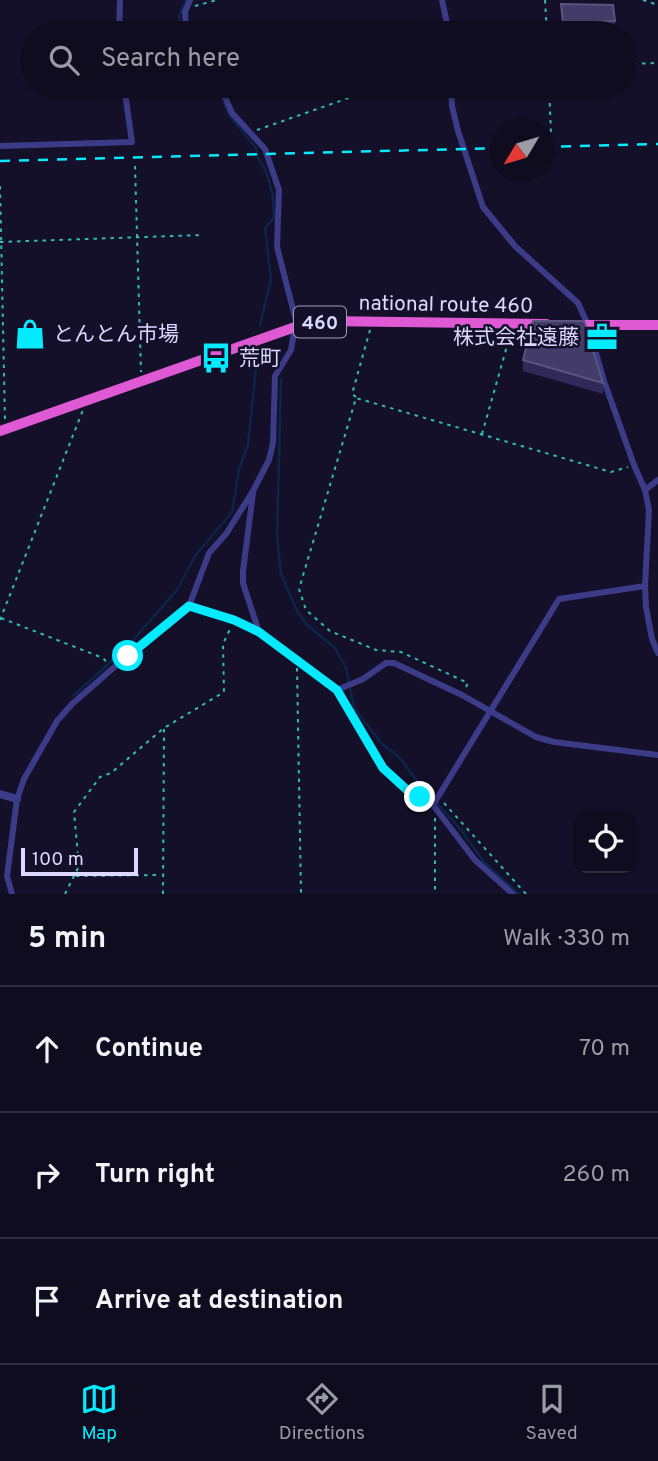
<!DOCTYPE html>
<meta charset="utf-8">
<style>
:root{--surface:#0f0c1f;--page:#181528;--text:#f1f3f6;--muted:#9b9ba4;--line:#2f2c3d;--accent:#04ebff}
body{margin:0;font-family:Overpass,"Noto Sans JP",sans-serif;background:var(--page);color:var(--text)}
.controls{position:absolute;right:21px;bottom:21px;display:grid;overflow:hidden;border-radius:14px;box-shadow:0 2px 5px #0004}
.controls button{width:63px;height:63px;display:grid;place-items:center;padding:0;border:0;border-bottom:2px solid var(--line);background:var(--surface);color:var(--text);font:35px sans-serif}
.compass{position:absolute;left:490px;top:119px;width:63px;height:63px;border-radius:50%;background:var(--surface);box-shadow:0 2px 5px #0004;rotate:232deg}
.scale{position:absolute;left:21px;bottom:18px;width:117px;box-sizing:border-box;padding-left:7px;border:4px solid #dcd8ff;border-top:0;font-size:19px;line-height:24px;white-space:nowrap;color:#dcd8ff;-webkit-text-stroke:5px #141029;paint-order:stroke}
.stop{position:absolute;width:21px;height:21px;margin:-16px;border:5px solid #04ebff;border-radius:50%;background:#fff}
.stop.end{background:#04ebff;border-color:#fff;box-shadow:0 2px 7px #0008}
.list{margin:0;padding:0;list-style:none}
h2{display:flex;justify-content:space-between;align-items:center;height:91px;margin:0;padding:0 28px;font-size:30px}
h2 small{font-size:23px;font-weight:400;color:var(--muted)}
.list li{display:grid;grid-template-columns:46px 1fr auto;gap:21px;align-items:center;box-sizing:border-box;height:126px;padding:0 28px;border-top:2px solid var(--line)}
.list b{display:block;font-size:26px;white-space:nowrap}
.list em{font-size:23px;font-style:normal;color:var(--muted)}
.icon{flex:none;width:38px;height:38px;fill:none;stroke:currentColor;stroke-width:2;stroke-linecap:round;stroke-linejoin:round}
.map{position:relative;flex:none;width:658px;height:894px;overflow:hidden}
.search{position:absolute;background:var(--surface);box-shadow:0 2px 5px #0004;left:21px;right:21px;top:21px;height:77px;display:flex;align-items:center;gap:18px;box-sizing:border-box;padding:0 24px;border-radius:38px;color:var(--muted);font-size:26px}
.sheet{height:469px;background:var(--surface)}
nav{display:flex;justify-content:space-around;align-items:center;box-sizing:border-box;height:98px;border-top:2px solid var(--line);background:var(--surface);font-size:19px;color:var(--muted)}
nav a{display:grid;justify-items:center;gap:4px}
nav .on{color:var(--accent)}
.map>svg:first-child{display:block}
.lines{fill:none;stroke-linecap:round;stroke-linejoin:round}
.stream{stroke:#0c254c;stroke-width:2.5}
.path{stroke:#30bbb0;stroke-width:2;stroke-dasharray:3.5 5;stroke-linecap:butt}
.minor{stroke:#3c3b88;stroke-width:6}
.tertiary{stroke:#3c3b88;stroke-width:8}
.trunk{stroke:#e059d4;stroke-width:10}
.rail{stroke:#04ebff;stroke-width:2.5;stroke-dasharray:10 9;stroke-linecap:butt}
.wall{fill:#312957}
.building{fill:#433c69;stroke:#5b5480;stroke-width:2}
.route{stroke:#04ebff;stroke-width:9}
.labels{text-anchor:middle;stroke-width:5;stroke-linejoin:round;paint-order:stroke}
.shield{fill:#141029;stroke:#a09cbf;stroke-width:2}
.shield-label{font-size:19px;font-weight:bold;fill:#dcd8ff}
.street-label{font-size:21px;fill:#dcd8ff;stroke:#141029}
.poi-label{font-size:21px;fill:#dcd8ff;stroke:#141029;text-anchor:start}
</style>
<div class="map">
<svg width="658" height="894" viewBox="0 0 658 894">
<rect width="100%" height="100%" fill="#141029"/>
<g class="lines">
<path class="stream" d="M182 33 179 16 186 0
M224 102 229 115 256 148 258 158 266 171 273 196 274 218 265 228 271 279 260 325
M281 380 277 536 281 574 297 611 307 625 335 648 346 668 354 708 382 744 401 759 413 776 461 830 484 862 519 894
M73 696 126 648 177 590 195 556 232 512 239 469 248 444 258 349"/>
<path class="path" d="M545 0 547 33
M643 0 658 5
M195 6 217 0
M625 64 658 63
M549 86 551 133
M459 93 464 94 487 86
M257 130 383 86
M135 166 141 372
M0 186 5 420
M0 242 203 235
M356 397 352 394 370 330
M482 434 511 332
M1 618 103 658 108 664
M0 620 83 410
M297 668 301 894
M466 687 468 683 401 652 376 650 330 631 306 610 299 589 356 398 611 472 628 467
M444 803 526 894
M435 818V894
M76 876 161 875
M65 894 79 866 74 812 100 777 111 773 164 728 224 692 223 644 231 627
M163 894 164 729"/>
<path class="minor" d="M442 0 449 33
M119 33 120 0
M186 33 185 12 190 0
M451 86 452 106 458 131 483 207 515 246 578 303 588 325 604 381 634 465 645 490 649 510 645 586 646 607 652 639 658 653
M0 146 132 142 124 86
M645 490 658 480
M253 493 243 571V583L259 632
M189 606 234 620 259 632 337 690 383 768 407 790 433 805 475 860 513 894
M337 690 363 679 386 663H394L462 695 536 737 554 742 658 755
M433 805 559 599 645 586
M12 894 7 876 17 799 24 779 57 721 72 704 142 643 189 606 209 553 226 534 253 491 269 460 273 443 275 376 291 350 296 321 277 247 279 190 265 149 232 113 220 86"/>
<path class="tertiary" d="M0 794 17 799"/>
<path class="trunk" d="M573 325H658
M0 431 295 327 324 321 547 324"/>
<path class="rail" d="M542 147 658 144
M0 161 500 148"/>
</g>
<path class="wall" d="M561 4 615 21V25L563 26Z
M523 360 603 383V394L523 371Z"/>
<path class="building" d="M561 4 613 5 615 21 563 23Z
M533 321H584L603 383 523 360Z"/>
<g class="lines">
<path class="route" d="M128 656 189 606 234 620 259 632 337 690 383 768 407 790 420 797"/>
</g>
<defs>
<g id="shop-bare" transform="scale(2.415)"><path d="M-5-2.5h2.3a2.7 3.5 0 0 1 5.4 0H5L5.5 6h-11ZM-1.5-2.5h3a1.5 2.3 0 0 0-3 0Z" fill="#04ebff" stroke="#141029" stroke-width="2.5" paint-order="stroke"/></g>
<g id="office-bare" transform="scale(2.415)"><path d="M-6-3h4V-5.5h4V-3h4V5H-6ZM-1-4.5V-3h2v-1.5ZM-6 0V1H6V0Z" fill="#04ebff" stroke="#141029" stroke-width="2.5" paint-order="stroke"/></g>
<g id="bus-bare" transform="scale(2.415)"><path d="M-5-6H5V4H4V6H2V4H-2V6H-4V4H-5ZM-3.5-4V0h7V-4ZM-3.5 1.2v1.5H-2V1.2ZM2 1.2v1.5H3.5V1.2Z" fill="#04ebff" stroke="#141029" stroke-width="2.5" paint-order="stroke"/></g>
</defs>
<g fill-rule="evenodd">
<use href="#shop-bare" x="30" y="334"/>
<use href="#office-bare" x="602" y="337"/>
<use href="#bus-bare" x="216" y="358"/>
</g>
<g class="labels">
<rect class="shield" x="294" y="306.5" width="52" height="31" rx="5"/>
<g class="shield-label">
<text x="320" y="329">460</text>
</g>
<g class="street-label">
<text transform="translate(446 304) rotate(1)" y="7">national route 460</text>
</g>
<g class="poi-label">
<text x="53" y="341">とんとん市場</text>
<text x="579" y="344" text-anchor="end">株式会社遠藤</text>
<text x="239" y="365">荒町</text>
</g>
</g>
</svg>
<div class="controls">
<button><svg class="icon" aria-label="locate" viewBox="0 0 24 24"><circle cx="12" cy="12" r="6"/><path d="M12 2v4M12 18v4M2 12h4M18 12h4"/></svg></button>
</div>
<svg class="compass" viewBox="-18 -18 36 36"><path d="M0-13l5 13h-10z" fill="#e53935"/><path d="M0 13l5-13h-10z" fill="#9b9ba4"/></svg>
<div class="scale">100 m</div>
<div class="stop" style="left:128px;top:656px"></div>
<div class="stop end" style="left:420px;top:797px"></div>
<div class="search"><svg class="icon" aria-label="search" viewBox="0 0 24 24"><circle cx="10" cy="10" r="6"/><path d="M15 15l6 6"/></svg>Search here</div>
</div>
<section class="sheet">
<h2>5 min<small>Walk · 330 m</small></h2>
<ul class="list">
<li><svg class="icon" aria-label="ahead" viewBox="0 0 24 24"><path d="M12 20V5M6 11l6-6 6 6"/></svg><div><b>Continue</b></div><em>70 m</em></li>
<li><svg class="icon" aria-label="right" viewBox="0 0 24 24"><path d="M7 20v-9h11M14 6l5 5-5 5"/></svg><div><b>Turn right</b></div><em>260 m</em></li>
<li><svg class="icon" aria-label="arrive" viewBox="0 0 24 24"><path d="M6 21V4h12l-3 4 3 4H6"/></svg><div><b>Arrive at destination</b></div></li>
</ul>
</section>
<nav>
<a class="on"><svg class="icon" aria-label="map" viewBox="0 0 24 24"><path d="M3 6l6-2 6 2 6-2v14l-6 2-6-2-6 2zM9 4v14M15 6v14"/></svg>Map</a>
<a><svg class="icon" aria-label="directions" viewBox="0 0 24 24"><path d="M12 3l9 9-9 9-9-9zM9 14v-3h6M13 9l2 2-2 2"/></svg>Directions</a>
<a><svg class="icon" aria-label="saved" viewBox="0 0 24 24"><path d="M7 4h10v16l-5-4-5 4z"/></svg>Saved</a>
</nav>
